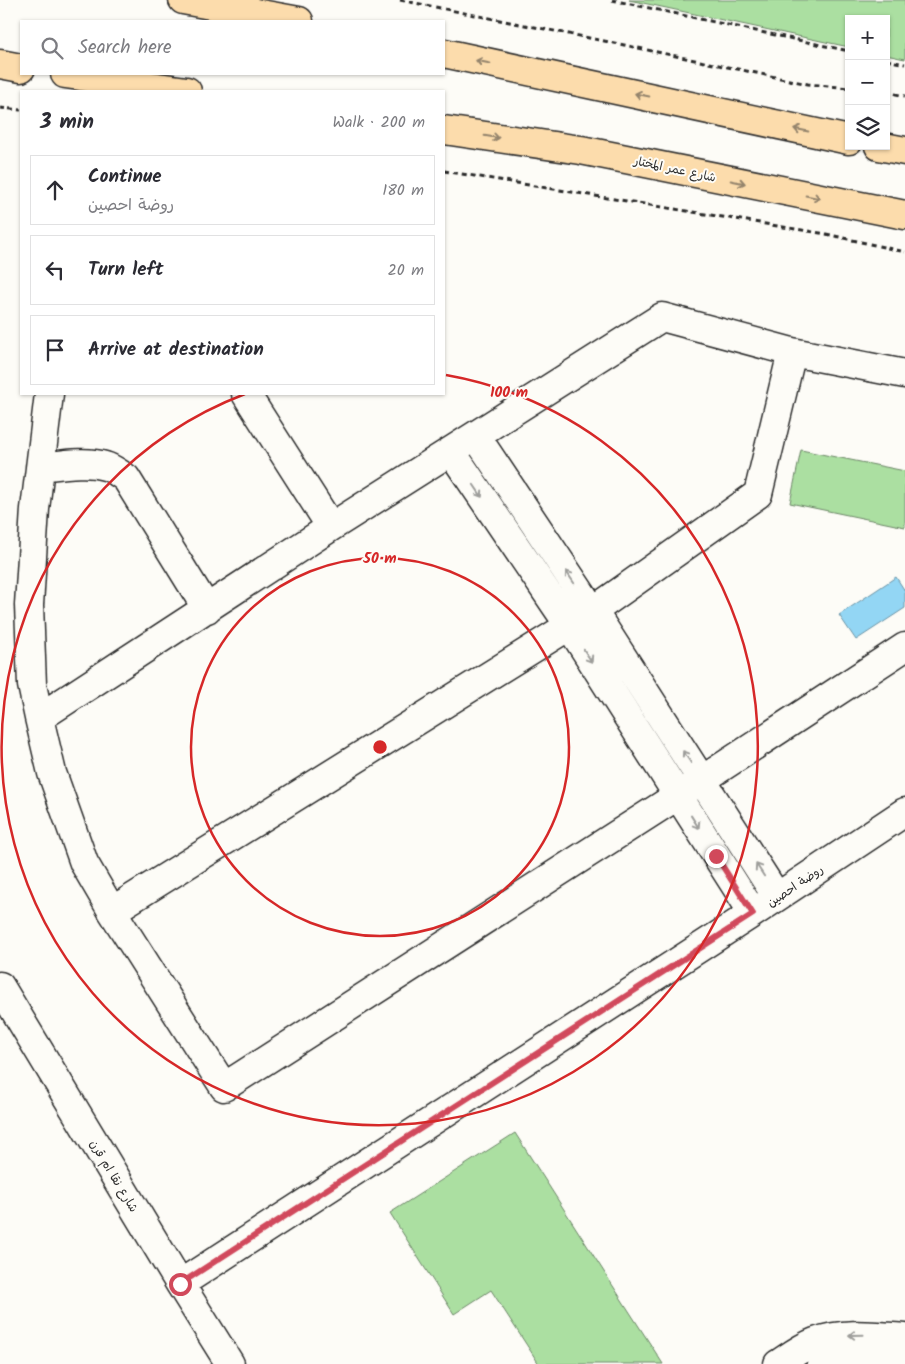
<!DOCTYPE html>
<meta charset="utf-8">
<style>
:root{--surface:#fff;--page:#f2f2f3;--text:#2b2b33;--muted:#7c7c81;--line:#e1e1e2}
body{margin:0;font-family:Kalam,"Playpen Sans Arabic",sans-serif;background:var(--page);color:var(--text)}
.controls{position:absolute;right:15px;top:15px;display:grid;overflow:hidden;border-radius:0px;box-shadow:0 1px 4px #0004}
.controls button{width:45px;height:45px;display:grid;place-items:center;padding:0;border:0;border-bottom:1px solid var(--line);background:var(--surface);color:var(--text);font:25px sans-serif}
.stop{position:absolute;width:15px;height:15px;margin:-11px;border:4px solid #d1495b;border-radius:50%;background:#fff}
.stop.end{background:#d1495b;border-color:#fff;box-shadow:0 1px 5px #0008}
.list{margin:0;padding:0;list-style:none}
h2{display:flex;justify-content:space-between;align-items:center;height:65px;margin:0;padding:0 20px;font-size:21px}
h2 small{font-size:16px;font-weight:400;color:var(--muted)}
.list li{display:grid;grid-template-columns:32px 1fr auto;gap:15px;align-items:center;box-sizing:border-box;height:70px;margin:0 10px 10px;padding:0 10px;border:1px solid var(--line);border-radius:0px}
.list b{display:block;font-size:19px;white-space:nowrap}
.list p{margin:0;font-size:16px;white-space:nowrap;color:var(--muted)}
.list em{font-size:16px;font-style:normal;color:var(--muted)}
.icon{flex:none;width:28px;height:28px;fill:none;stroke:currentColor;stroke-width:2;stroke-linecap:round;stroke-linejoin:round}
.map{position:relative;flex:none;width:905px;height:1364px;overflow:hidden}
.search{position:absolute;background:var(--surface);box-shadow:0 1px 4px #0004;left:20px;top:20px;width:425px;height:55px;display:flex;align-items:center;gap:12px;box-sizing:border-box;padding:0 18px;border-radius:0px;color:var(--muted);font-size:19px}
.panel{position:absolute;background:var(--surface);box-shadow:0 1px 4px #0004;left:20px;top:90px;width:425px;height:305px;border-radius:0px}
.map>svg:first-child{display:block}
.green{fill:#abdfa1;stroke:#6b8566}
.water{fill:#93d6f4;stroke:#6992a4}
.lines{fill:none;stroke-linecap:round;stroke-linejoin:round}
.minor-casing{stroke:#2b2b2b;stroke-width:31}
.major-casing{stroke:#2b2b2b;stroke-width:31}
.path{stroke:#2b2b2b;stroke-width:3;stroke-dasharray:5 4;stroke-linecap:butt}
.minor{stroke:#fdfcf7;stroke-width:28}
.major{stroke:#fcdcac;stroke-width:28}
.oneway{stroke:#94846c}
.oneway2{stroke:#9e9e9b}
.route{stroke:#d1495b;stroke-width:6}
.ring{fill:none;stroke:#d62828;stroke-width:2.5}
.labels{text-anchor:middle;stroke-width:4;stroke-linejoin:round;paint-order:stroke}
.street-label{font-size:12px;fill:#2b2b2b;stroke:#fdfcf7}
.centre{fill:#d62828;stroke:#fdfcf7;stroke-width:2.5}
.ring-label{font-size:15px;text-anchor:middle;font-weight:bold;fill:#d62828;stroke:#fdfcf7;stroke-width:4;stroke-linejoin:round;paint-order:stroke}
</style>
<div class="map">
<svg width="905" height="1364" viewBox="0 0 905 1364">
<rect width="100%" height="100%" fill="#fdfcf7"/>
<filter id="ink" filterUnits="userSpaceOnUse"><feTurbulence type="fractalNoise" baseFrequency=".02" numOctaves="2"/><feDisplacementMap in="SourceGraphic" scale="10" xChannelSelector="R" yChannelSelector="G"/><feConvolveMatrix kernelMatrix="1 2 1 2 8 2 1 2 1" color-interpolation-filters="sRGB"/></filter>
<g filter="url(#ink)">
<path class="green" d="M629 0H905V59L886 55V19H849V47Z
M801 450 905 471V527L790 503Z
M515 1133 663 1364H539L491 1290 454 1314 390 1213Z"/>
<path class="water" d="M896 577 905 591V608L856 640 839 615Z"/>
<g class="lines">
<g class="minor-casing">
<path id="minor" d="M905 374 792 352 662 317 331 527 39 718 52 773 84 863 112 911 224 1087 702 780 905 647
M246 394 331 527
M476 436 593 611 777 897
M451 451 569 625 753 913
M40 467C59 465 87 460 105 466 113 468 119 474 126 478L207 609
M39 718 32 685 29 605 35 509 49 394
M112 911 593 611 758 494 792 352
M0 986 180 1284 230 1364
M180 1284 753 913 905 812
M778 1364C790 1356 802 1347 815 1342 844 1331 876 1336 905 1338
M821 1364C849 1358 876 1359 905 1362"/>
</g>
<g class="major-casing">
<path id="major" d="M183 0 299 21
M444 53 849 140
M0 64 21 68
M65 74 187 91
M444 130 581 150 905 215
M879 146 905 151"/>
</g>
<path class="path" d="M400 0 624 45 808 84 849 88
M612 0 849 51
M886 60 905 64
M886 92 905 96
M0 108 21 110
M444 171 826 234 905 252"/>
<use href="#minor" class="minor"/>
<use href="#major" class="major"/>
</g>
<defs><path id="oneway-shaft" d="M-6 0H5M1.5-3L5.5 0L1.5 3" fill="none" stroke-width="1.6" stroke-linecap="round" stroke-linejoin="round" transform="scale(1.25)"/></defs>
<g class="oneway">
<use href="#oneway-shaft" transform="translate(483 62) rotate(-168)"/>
<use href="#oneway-shaft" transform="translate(642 95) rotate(-168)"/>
<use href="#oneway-shaft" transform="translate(801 130) rotate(-168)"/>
<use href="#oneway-shaft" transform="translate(492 137) rotate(9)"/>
<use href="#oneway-shaft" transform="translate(738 182) rotate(12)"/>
<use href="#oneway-shaft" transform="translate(813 197) rotate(11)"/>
</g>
<g class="oneway2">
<use href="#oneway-shaft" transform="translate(478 491) rotate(56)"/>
<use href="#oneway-shaft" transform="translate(570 577) rotate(-124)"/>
<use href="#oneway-shaft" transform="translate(588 656) rotate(57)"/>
<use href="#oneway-shaft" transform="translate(687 757) rotate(-124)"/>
<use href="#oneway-shaft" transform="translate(695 822) rotate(58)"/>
<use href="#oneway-shaft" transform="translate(760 870) rotate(-123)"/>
<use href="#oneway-shaft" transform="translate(856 1335) rotate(179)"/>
</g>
</g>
<g class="lines" filter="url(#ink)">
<path class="route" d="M180 1284 753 914 716 856"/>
</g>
<g class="ring">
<circle cx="380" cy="747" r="189"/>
<path d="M446 375A378 378 0 1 1 245 394"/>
</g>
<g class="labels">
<g class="street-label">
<text transform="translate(675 169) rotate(12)" y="4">شارع عمر المختار</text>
<text transform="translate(795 886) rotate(-34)" y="4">روضة احصين</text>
<text transform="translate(114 1176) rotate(59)" y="4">شارع نقا ام قرن</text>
</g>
</g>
<circle cx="380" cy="747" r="8" class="centre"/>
<g class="ring-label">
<text x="509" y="397">100 m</text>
<text x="380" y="563">50 m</text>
</g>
</svg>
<div class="controls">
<button>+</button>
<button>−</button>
<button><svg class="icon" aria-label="layers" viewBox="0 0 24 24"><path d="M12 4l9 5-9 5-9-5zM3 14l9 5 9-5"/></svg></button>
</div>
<div class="stop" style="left:180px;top:1284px"></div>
<div class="stop end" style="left:716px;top:856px"></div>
<div class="search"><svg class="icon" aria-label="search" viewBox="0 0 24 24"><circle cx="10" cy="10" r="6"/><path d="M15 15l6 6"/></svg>Search here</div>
<section class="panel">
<h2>3 min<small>Walk · 200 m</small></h2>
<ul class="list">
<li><svg class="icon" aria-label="ahead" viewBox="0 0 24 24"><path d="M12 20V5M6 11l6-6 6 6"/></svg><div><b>Continue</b><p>روضة احصين</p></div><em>180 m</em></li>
<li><svg class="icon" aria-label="left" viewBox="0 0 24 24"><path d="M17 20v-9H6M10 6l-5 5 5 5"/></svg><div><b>Turn left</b></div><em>20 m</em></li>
<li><svg class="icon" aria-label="arrive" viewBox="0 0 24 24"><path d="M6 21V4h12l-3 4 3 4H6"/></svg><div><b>Arrive at destination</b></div></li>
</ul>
</section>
</div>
